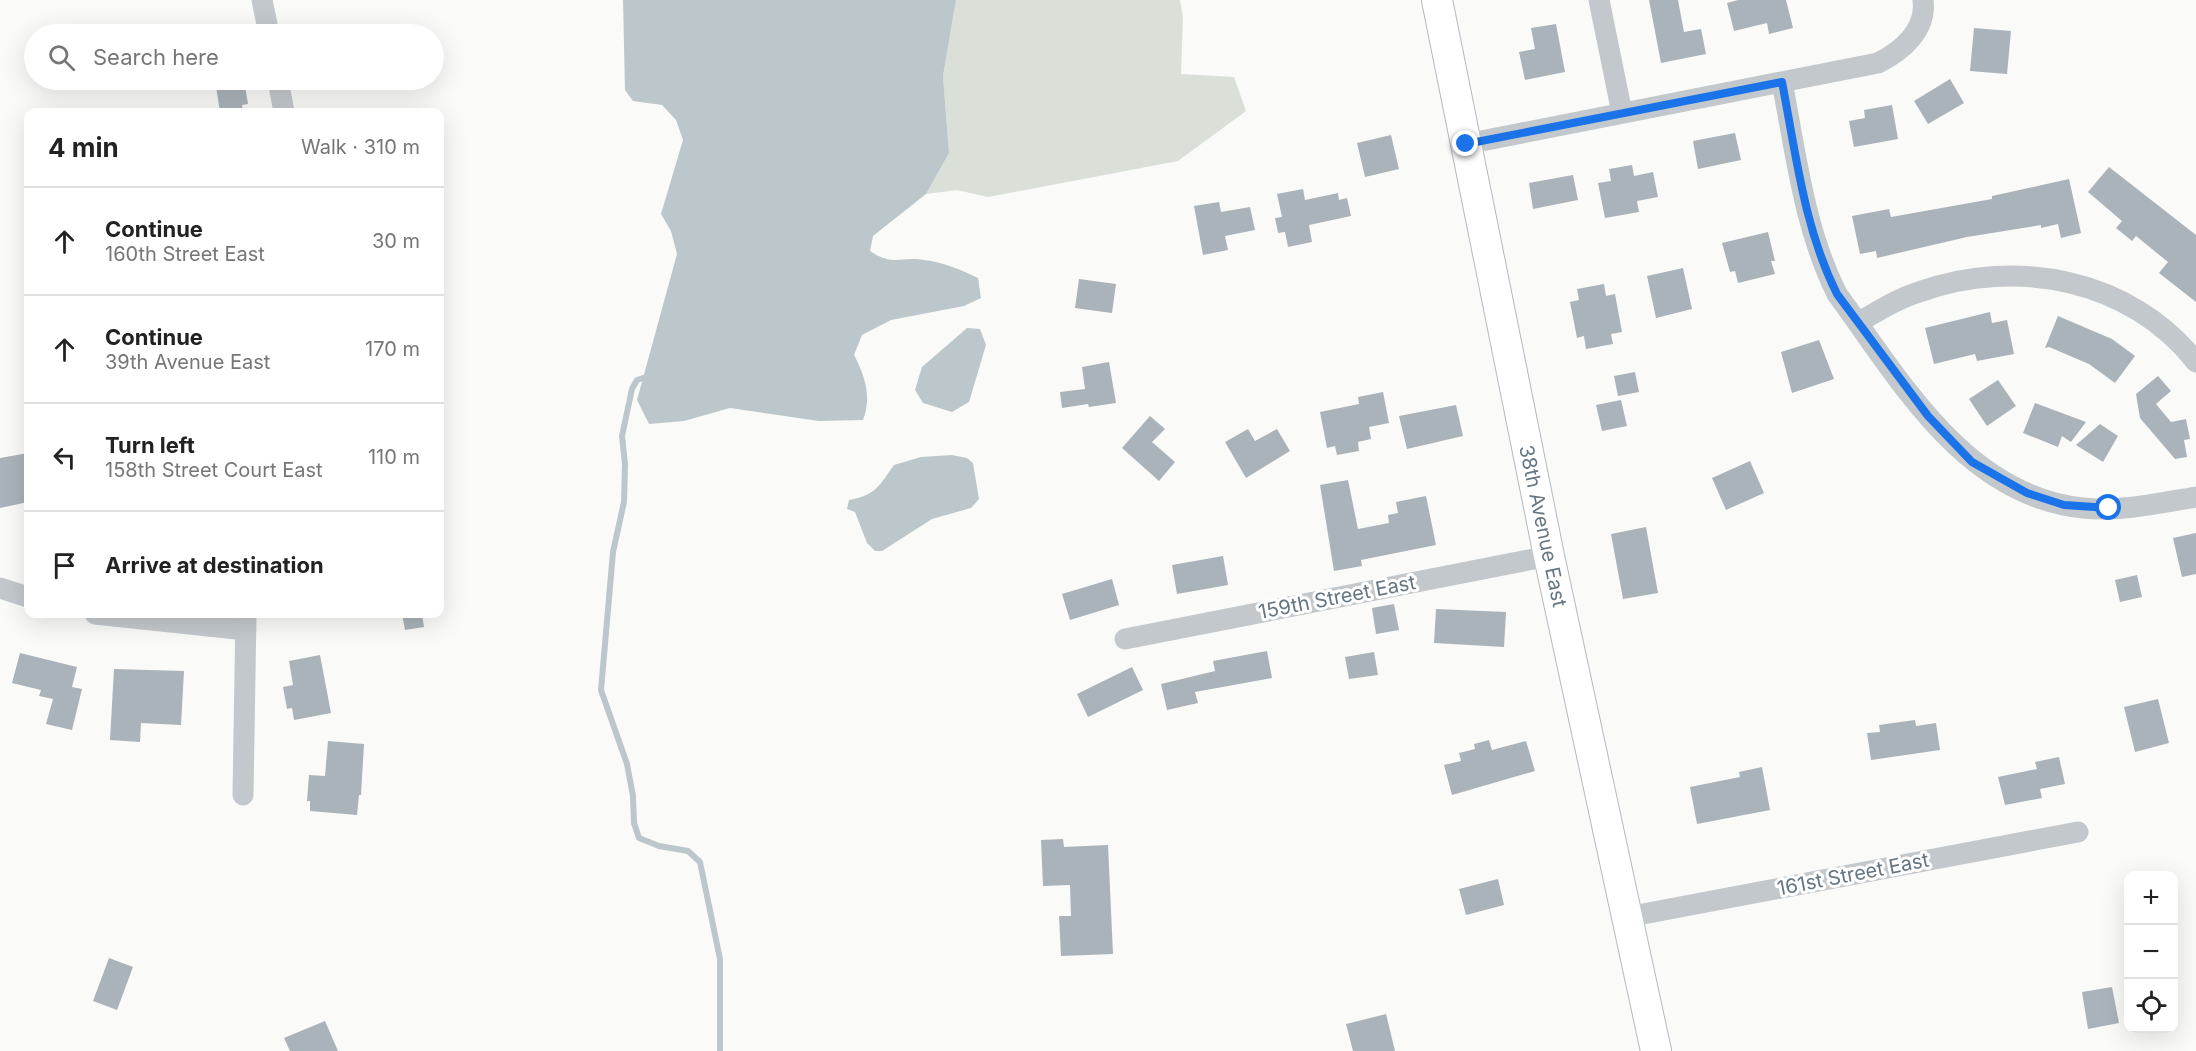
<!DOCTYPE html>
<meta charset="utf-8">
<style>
:root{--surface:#fff;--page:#f6f6f6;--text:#222;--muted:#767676;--line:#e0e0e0}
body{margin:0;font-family:Inter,sans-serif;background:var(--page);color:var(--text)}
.controls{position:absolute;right:18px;bottom:18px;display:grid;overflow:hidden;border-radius:12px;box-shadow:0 6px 24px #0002}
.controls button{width:54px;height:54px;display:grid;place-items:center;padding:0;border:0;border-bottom:2px solid var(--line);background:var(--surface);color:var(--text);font:30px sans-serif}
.stop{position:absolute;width:18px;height:18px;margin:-14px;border:4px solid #1a73e8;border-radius:50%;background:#fff}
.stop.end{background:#1a73e8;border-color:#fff;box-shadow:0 2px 6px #0008}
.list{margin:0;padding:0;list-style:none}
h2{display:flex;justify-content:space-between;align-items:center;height:78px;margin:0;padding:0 24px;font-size:26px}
h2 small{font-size:20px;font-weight:400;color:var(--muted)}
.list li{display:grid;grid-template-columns:39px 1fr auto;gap:18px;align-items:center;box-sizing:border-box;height:108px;padding:0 24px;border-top:2px solid var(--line)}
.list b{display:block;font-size:22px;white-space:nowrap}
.list p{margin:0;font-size:20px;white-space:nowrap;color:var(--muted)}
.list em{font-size:20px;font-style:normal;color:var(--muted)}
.icon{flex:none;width:33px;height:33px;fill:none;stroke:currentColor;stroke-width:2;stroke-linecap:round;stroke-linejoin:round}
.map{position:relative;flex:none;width:2196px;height:1051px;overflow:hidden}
.search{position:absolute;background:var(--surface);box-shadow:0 6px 24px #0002;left:24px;top:24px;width:420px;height:66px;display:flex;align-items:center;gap:15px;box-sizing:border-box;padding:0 21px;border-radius:33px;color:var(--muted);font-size:22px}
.panel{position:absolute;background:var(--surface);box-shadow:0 6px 24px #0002;left:24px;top:108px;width:420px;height:510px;border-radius:12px}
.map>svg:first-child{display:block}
.green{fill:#dadfd7}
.water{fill:#bbc7cb}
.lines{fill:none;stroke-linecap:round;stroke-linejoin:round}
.stream{stroke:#bbc7cb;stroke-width:6}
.building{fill:#aab3b9}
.secondary-casing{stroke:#b3babf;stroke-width:32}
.street{stroke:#c3c8cc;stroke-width:21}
.secondary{stroke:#fff;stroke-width:30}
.route{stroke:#1a73e8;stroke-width:8}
.labels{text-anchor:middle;stroke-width:6;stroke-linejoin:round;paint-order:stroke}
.street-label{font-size:20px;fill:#657683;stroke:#fff}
</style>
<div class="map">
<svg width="2196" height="1051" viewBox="0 0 2196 1051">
<rect width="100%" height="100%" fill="#fafaf8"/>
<path class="green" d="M956 0H1180L1183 17 1181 74 1234 77 1246 111 1178 161 988 197 957 190 926 194 949 153 943 76Z"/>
<path class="water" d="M623 0H956L943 76 949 153 926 194 873 236 870 251C894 267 900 256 924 260 943 262 961 270 978 278L981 298 964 306 891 320 862 335 854 355C865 376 872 397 863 420L819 421 730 408 684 421 649 424 637 400 677 254 671 231 661 214 683 140 676 120 662 105 633 101 625 90Z
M967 328 980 329 986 345 969 402 952 412 923 403 915 390 922 367Z
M952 455 967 458 973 463 979 499 971 508 932 519 882 551H875L867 543 855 512 847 509 849 500C876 495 879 486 894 465L921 457Z"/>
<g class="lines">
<path class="stream" d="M649 376 637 380 632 389 622 436 625 464 624 502 613 552 601 690 627 764 633 796 634 823 639 838 659 846 688 851 700 862 720 959V1051"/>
</g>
<path class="building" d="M1649 0H1678L1684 32 1701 29 1706 54 1661 63Z
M1738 0H1786L1793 28 1769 34 1767 23 1734 31 1727 3Z
M1556 24 1565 72 1525 80 1519 52 1535 49 1531 28Z
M1974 28 2011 31 2007 74 1970 71Z
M1950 79 1964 103 1928 124 1914 101Z
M215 80H244L248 104 242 105 243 112H220Z
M1892 105 1898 139 1854 147 1849 121 1865 118 1864 110Z
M1735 133 1741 160 1698 169 1693 141Z
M1391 135 1399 169 1365 177 1357 143Z
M1632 165 1634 176 1653 172 1658 197 1637 201 1639 212 1605 218 1598 183 1611 181 1609 169Z
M2109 167 2196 235V302L2159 273 2168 262 2136 236 2132 241 2116 228 2122 221 2088 192Z
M1573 175 1578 200 1533 209 1529 183Z
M2069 179 2081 233 2061 238 2058 224 2041 228V225L1967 237 1877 258 1876 251 1860 254 1852 216 1889 209 1891 217 1992 199V196Z
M1303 189 1305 200 1338 193 1339 200 1347 198 1351 216 1309 225 1312 242 1288 247 1285 232 1278 233 1275 218 1282 217 1277 194Z
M1219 202 1221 212 1250 207 1255 230 1225 236 1228 250 1203 255 1194 206Z
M1768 232 1775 261H1771L1775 274 1738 283 1735 271 1730 272 1722 243Z
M1683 268 1692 309 1656 318 1647 276Z
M1079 279 1116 284 1112 313 1075 308Z
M1604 284 1606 296 1615 294 1622 332 1611 334 1613 344 1586 349 1584 336 1577 338 1570 302 1579 300 1577 289Z
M1990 312 1992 323 2007 320 2014 354 1977 361 1975 354 1934 364 1925 328Z
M2058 316 2112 339 2135 356 2115 383 2089 364 2049 347 2045 348Z
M1819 340 1834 379 1792 393 1781 352Z
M1109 362 1116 403 1089 407 1088 404 1062 408 1060 392 1085 389 1082 367Z
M1635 372 1639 392 1618 396 1614 376Z
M2158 376 2171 391 2156 404 2171 422 2186 419 2190 439 2184 440 2187 457 2175 459 2140 418 2136 394Z
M1998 380 2016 406 1987 426 1969 399Z
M1383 392 1389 423 1369 427 1371 439 1358 442 1359 451 1337 455 1335 446 1327 448 1320 412 1359 404 1358 397Z
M1621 400 1627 426 1602 431 1596 405Z
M2035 403 2086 422 2071 442 2062 436 2058 447 2023 433Z
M1456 405 1463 436 1407 449 1399 416Z
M1150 416 1165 429 1152 442 1175 462 1159 481 1122 448Z
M2100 424 2118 436 2103 462 2076 445Z
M1248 429 1255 441 1277 429 1290 451 1246 478 1225 442Z
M28 453V502L0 508V458Z
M1750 461 1764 493 1726 510 1712 478Z
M1348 480 1358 529 1389 523 1388 515 1398 513 1396 502 1426 496 1436 545 1361 560 1362 566 1334 571 1320 485Z
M1646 527 1658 593 1623 599 1611 534Z
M2196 533V574L2182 577 2173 538Z
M1223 556 1228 585 1177 594 1172 565Z
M2137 575 2142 597 2120 602 2115 580Z
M1112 579 1119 605 1070 620 1062 594Z
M1394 604 1399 630 1376 634 1372 608Z
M1436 609 1506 612 1504 647 1434 643Z
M402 614H422L424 627 405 630Z
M1267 651 1272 678 1195 692 1198 703 1167 710 1161 684 1215 671 1213 661Z
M1374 652 1378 675 1349 679 1345 657Z
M20 653 77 667 72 687 82 689 72 730 46 724 53 699 39 696 41 690 12 683Z
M320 655 331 713 294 720 292 708 287 709 283 687 293 685 289 661Z
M1132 667 1143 690 1088 717 1077 694Z
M114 669 184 671 181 725 141 723 140 742 110 740Z
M2158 699 2169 743 2135 752 2124 707Z
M1915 720 1916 726 1936 723 1940 750 1871 760 1867 733 1880 732 1879 725Z
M1489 740 1492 750 1526 741 1535 771 1452 795 1444 765 1461 761 1459 753 1475 749 1474 744Z
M328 741 364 744 361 795H359L357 815 310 811V801H307L309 775 325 776Z
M2059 757 2065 784 2040 789 2042 798 2005 805 1998 777 2037 769 2035 762Z
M1762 767 1770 810 1697 824 1690 787 1740 777 1739 772Z
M1063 839 1064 847 1108 845 1113 954 1061 956 1059 916H1071L1070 885 1043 886 1041 840Z
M1498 879 1504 905 1466 915 1459 889Z
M109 958 133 967 117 1010 93 1001Z
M2112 987 2119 1023 2088 1029 2082 992Z
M1386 1014 1395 1051H1353L1346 1024Z
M325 1021 338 1051H290L284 1038Z"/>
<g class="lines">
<g class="secondary-casing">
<path id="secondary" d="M1437 0 1549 556 1656 1051"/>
</g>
<path class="street" d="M262 0 269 34
M1599 0 1622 113
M278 80 284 112
M1782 82C1796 154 1804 228 1837 294 1900 380 1965 496 2083 508 2121 512 2159 503 2196 497
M1466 144 1878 63C1902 51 1927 30 1923 0
M1858 323C1878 311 1897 299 1919 292 2016 257 2131 279 2196 362
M0 588 28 597
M95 614 246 630
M1125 639 1549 556
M243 795 246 614
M1627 917 2078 832"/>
<use href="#secondary" class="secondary"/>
</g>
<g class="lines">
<path class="route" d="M1466 144 1782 82C1796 154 1804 228 1837 294L1928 416 1972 462 2027 493 2064 505 2109 508"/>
</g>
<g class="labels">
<g class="street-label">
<text transform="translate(1543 526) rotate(78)" y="7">38th Avenue East</text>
<text transform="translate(1337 597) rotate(-11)" y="7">159th Street East</text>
<text transform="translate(1853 874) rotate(-11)" y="7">161st Street East</text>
</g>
</g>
</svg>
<div class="controls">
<button>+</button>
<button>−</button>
<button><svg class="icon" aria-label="locate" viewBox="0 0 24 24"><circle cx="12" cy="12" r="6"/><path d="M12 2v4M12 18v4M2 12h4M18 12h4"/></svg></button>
</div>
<div class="stop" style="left:2109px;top:508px"></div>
<div class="stop end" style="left:1466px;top:144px"></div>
<div class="search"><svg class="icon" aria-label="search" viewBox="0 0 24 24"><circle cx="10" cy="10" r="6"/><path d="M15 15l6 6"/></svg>Search here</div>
<section class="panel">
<h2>4 min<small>Walk · 310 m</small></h2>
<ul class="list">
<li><svg class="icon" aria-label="ahead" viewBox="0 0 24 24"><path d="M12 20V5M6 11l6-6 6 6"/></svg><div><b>Continue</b><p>160th Street East</p></div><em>30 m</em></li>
<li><svg class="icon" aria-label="ahead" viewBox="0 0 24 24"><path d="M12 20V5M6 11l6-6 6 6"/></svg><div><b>Continue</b><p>39th Avenue East</p></div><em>170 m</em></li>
<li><svg class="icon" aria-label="left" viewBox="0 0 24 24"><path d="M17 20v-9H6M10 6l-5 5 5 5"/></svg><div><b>Turn left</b><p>158th Street Court East</p></div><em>110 m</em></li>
<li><svg class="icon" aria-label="arrive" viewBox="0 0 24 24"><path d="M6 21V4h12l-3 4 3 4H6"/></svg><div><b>Arrive at destination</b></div></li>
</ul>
</section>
</div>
